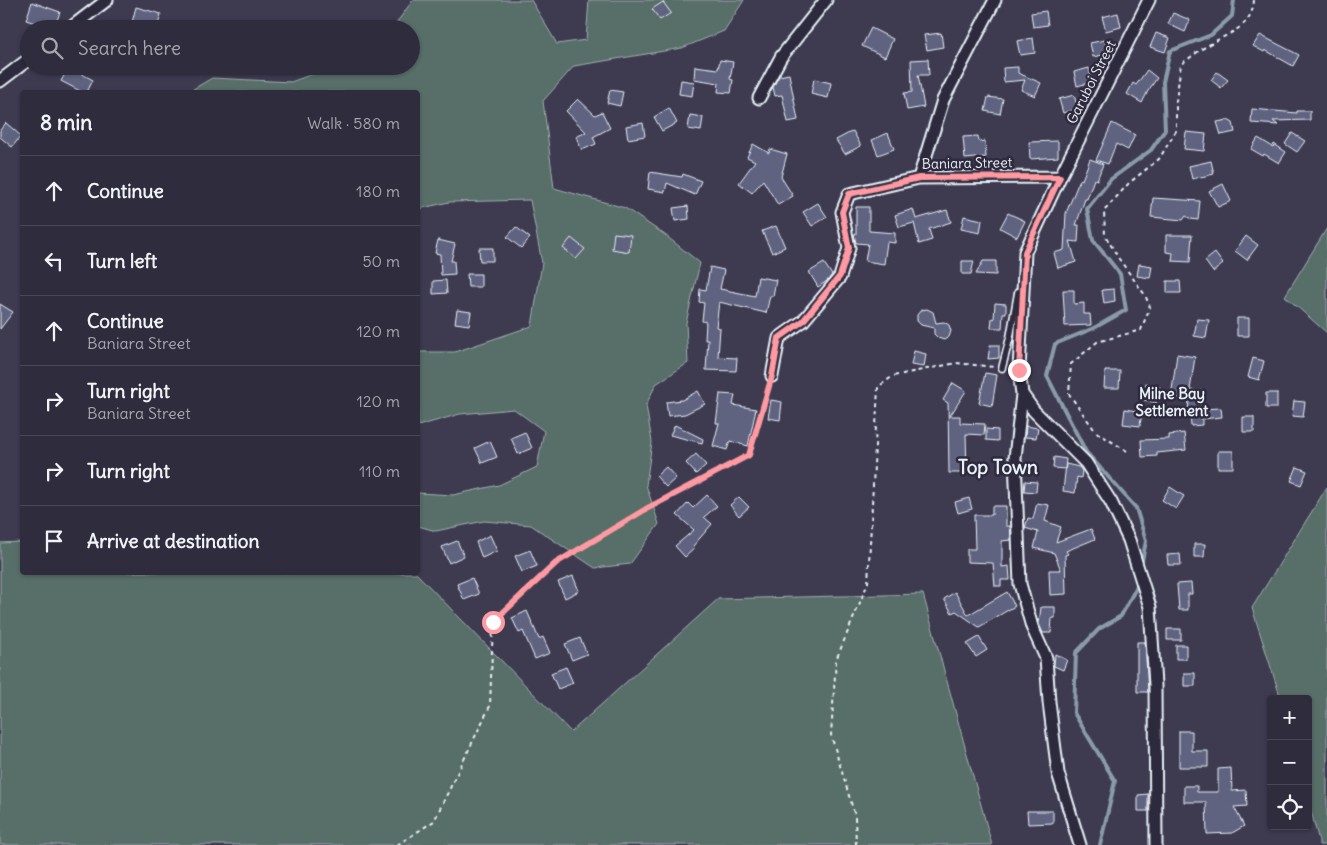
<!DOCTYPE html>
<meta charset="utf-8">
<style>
:root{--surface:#2e2c3d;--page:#363444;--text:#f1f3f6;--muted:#a7a7b0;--line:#494857}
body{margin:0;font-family:Delius,sans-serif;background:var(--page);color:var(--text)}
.controls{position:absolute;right:15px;bottom:15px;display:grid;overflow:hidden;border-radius:5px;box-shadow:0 1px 4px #0004}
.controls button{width:45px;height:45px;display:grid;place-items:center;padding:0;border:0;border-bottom:1px solid var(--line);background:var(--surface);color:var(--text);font:25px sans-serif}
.stop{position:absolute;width:15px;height:15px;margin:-11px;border:4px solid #ff9aa2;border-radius:50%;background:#fff}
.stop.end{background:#ff9aa2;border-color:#fff;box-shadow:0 1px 5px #0008}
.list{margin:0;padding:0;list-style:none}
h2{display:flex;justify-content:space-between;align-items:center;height:65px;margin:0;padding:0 20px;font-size:21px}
h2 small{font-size:16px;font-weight:400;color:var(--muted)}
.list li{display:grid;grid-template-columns:32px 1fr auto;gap:15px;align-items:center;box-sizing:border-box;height:70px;padding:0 20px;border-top:1px solid var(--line)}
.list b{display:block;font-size:19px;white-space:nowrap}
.list p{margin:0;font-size:16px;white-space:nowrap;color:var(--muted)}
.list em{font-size:16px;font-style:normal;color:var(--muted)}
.icon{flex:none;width:28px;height:28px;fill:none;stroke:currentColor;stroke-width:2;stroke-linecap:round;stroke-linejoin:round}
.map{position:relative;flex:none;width:1327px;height:845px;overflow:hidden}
.search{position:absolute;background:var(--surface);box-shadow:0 1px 4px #0004;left:20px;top:20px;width:400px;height:55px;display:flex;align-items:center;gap:12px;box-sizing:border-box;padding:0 18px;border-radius:28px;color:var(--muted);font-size:19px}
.panel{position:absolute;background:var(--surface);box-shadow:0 1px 4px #0004;left:20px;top:90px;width:400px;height:485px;border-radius:5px}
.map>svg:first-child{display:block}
.green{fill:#596e67;stroke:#a0b0b0}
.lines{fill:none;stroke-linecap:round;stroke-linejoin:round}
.stream{stroke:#8a9ca9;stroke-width:4}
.building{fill:#606380;stroke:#e8f1f8}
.service-casing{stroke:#e8f1f8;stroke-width:9}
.minor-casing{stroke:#e8f1f8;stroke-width:15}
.path{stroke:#e8f1f8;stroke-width:2;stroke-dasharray:4 4;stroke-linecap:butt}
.service{stroke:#2f2a3d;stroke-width:5.5}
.minor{stroke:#2f2a3d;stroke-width:11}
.route{stroke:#ff9aa2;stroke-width:6}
.labels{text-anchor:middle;stroke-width:5;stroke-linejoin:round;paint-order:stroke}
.street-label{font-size:14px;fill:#e8f1f8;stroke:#2f2a3d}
.neighbourhood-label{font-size:15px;font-weight:bold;fill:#e8f1f8;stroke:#2f2a3d}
.district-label{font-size:19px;font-weight:bold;fill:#e8f1f8;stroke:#2f2a3d}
</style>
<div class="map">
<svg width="1327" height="845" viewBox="0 0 1327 845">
<rect width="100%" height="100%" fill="#3e3b51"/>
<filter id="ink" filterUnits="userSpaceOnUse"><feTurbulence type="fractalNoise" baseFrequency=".02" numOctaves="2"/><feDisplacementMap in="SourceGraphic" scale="10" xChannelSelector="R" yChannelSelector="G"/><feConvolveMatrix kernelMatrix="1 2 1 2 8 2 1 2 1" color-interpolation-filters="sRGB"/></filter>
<g filter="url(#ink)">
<path class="green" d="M413 0H531L557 44 586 40 589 0H744L724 31 682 48 574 66 543 101 554 188 625 208 665 235 700 263 686 323 688 363 656 384 646 405 652 442 646 485 659 524 630 564 595 568 531 525 484 521 436 531 418 526V493L453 495 499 485 537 467 544 431 514 409 460 414 418 426V352H455L532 326 542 263 530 200 449 202 418 209V92H188L212 78 291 82 334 66H411V29H392Z
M1327 228V333L1285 296Z
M1327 487V845H1319V841L1308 800V699H1281L1252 608Z
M22 542V572L416 573 571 732 718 599 923 594 992 845H0V543Z"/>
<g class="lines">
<path class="stream" d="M1141 566 1146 541 1136 508 1086 452 1047 376 1055 344 1094 328 1126 310 1120 274 1093 240 1087 209 1111 179 1151 150 1165 130 1163 82 1170 51 1211 35 1232 16 1234 0
M1100 845 1115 781 1074 713 1076 653 1099 629 1121 616 1137 586 1138 580"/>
</g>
<path class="building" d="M32 2 60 12 54 29 26 20Z
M663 2 671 13 660 20 652 9Z
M136 7 161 14 157 29H140L131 26Z
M1046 11 1048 25 1033 27 1031 13Z
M1118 13 1121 27 1106 31 1102 17Z
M1173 13 1190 20 1185 32 1168 24Z
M871 28 893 39 885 57 862 46Z
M941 33 943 47 927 50 924 35Z
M1156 33 1170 38 1165 52 1150 47Z
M1260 35 1299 55 1293 66 1265 50 1264 52 1253 46Z
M1033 38 1035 53 1020 55 1017 41Z
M1105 40 1108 54 1093 57 1090 43Z
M928 59 929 75H918L924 107 907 110 904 93 912 92 911 60Z
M720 60 733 62 730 79 733 80 731 93 718 92 719 83 694 79 695 66 718 69Z
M69 67 93 80 87 92H82L61 81Z
M1018 67V73L1041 83 1035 96 1021 90 1025 80 1004 82 1003 68Z
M1089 68 1092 82 1077 86 1074 72Z
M1147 70 1157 78 1148 91 1142 103 1127 94 1133 83 1136 85Z
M1217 72 1228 80 1221 88 1211 80Z
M789 74 798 120 788 122 782 95 775 96 773 87 779 76Z
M814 79 831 83 828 98 811 94Z
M681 80 694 82 692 96 679 94Z
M610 90 623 92 620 106 607 103Z
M1074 95 1078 109 1063 113 1059 99Z
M988 97 1003 99 1000 114 985 111Z
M578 99 595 115 602 112 610 128 593 137 596 144 582 150 576 137 586 132 566 111Z
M669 108 677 123 662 131 654 117Z
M1252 109 1297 113V111H1310V120L1273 121 1278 125 1251 123Z
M690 115 703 117 701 131 688 129Z
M1228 120 1233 123 1235 132 1221 135 1217 122Z
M6 123 21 136 12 147 0 137V130Z
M643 123 645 136 628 139 626 126Z
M1112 123 1135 135 1128 150 1116 144 1108 164 1096 160Z
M853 131 861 146 845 154 836 140Z
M1186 132 1206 134 1204 151 1184 149Z
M888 133 894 149 878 155 872 140Z
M1292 133 1305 141 1297 152 1285 144Z
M978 136 979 142 985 141 986 157 965 159 963 137Z
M1258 138 1273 147 1274 144 1286 152 1279 163 1264 154 1263 156 1251 149Z
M1058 141V157L1030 159 1029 142Z
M753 144 769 153 770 149 787 154 781 177 793 196 778 205 763 180 752 193 739 183 755 161 747 157Z
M1090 159 1103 164 1097 180 1094 179 1087 199H1085L1076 225H1079L1078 242 1070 241 1076 262 1058 268 1054 253 1064 250 1066 213 1080 179 1082 180Z
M1211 161 1214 174 1192 179 1189 166Z
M650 172 682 177 683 174 701 181 695 195 667 183 665 192 648 189Z
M1223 184 1231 201 1218 207 1209 191Z
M1153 198 1200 201 1198 220 1191 219 1186 216 1183 220 1151 217Z
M818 203 827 217 812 226 803 212Z
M688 206 689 219 675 221 673 208Z
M856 207H869V231L895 233V243L887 242 884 264 865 261 868 244 856 243 854 234H856Z
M913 209 916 219 947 210 951 222 929 229 932 240 919 244 914 223 899 227 895 215Z
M1008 213 1025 221 1017 237 1000 228Z
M964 216 982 220 980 233 961 229Z
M776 226 785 247 772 253 762 231Z
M516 227 530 238 521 248 507 237Z
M614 233 631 235 629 252 612 249Z
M1166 235H1192L1190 262 1172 261 1173 253 1166 252Z
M1246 236 1258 245 1247 260 1235 251Z
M571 238 585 249 576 259 563 248Z
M438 240 455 244 451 261H454L455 274 441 275 440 254 435 253Z
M479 248H493V261H480Z
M1215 253 1223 264 1213 272 1205 261Z
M962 261H974L971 274H962Z
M983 261H996V275L976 274Z
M824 263 832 275 827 281 818 287 809 272Z
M1139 264 1152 266 1150 278 1137 276Z
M710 267 724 270 720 289 755 296 758 277 776 280 773 296H770L766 313 719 302 716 327 720 328 718 357 737 358 736 371 706 370 708 340H705L706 322 702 321 704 303 699 302 700 289 706 290Z
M467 274H481V287H468Z
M446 280 447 293 433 294V281Z
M1167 281H1180L1181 293H1167Z
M1114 289 1115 301 1104 303 1102 290Z
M1063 290H1074V304L1084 303V314H1090L1091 325 1065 326Z
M995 303 1006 304V313H1003L1002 328H991L992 318 994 319Z
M0 304 13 312 0 329Z
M927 309 933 312 936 323 944 322 949 325 951 331 949 337 944 340 938 338 934 334V328L921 325 917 321V315L921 310Z
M457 310 471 312 469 325 455 323Z
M1237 318H1249V336H1237Z
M1197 319 1209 320 1206 338 1194 336Z
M990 345H999V358L988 359Z
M914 351 926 354 924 367 911 365Z
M1177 354 1195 357 1190 390 1202 391 1200 409 1221 408 1222 417 1202 419V425L1191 426 1190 411H1188L1189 400 1171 397Z
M1253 358 1264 361 1259 380 1248 377Z
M1105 371H1120L1119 388H1104Z
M985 373 997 375 992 406 979 403Z
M953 383 966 391 950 416H960V423L985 424 984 435 966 434 967 473H949L948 403 943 400Z
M1146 383 1160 387 1156 403 1141 399Z
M698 391 705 404 685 414 668 416 666 402 682 400Z
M1266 393H1277V408H1266Z
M720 394 735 395 733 405 756 409 748 446 730 441 727 450 713 446 719 423H716Z
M771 400 782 402 780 420 768 418Z
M1294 401 1305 402 1303 417 1292 416Z
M1125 409 1142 412 1140 426 1123 424Z
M1243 417H1254V432H1243Z
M675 425 703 439 702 443 670 435Z
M1026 426 1038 428 1036 438 1025 437Z
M986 429 998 430V441L986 440Z
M525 432 532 448 518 454 511 438Z
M1184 433 1186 450 1157 453V456L1142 457 1141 440 1169 439V435Z
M490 441 497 457 482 463 475 448Z
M1218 451H1233V468H1218Z
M696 454 706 465 696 474 686 463Z
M1054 457 1066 459 1065 469 1053 468Z
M1066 464 1079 467 1082 471 1081 478 1077 477 1075 493 1063 491Z
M666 467 676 478 666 487 656 476Z
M1297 467 1307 471 1301 485 1291 481Z
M1025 481 1037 482 1036 492 1024 491Z
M1170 487 1184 496 1176 509 1162 500Z
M707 495 717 506 704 517 712 524 693 546 695 548 685 557 675 546 694 530 677 515 688 503 693 508Z
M739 497 749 507 739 516 730 505Z
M969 498 972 509 958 513 955 502Z
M1037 503 1049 505 1045 521 1061 527 1056 542 1091 529 1095 539 1066 551 1068 554 1065 555 1066 594 1050 595 1049 570H1061L1054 553 1034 548 1038 532 1025 528 1028 518 1033 519Z
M992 506H1006V526H1010L1011 540 1002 541V567L1009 566 1010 580H1001V586H995L993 563 967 562V549H975L974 515H992Z
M490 535 497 551 482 558 476 542Z
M457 541 464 556 449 563 442 547Z
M1194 544H1205L1204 557H1194Z
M530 550 537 566 522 572 515 556Z
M1180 554 1181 565H1168L1167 555Z
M573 576 579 591 565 598 558 582Z
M472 578 479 594 464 600 457 584Z
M1191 583 1192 594H1188V610H1179L1177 584Z
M955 592 968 615 1007 592 1015 606 979 627 956 611 952 613 944 599Z
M1041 607H1055V618H1052L1051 633H1043L1039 624Z
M527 611 539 639 543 637 550 653 535 659 523 631 519 633 512 618Z
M1167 629H1181V640H1167Z
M979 637 987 650 976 657 967 644Z
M580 638 587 654 572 660 565 644Z
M1137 642H1145L1148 692H1137Z
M1176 645H1186V659H1176Z
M1055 654 1067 660 1063 670 1054 666Z
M566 667 573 683 558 689 551 673Z
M1184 673H1195V686H1184Z
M1179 731H1192V751H1208V767H1179Z
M1231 768 1232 791 1246 790 1247 806 1234 807 1244 826 1232 833 1207 834 1206 802H1184V786H1197V792H1218V769Z
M1148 794V811H1138V795Z
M1027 811H1053V823L1028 824Z"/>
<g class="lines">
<g class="service-casing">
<path id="service" d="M1002 368 1010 337 1018 292"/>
</g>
<g class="minor-casing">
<path id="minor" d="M1149 0 1060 177 1025 252 1019 370 1022 394 1034 411 1086 463 1111 502 1129 540 1150 607 1155 685 1156 845
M69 29 107 0
M0 81 29 59
M759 98 781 57 826 0
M919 178 943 100 995 0
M772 376 779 338 803 321 840 277 849 248 842 212 849 194 919 178 1060 177
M1022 394 1015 458 1020 584 1032 627 1046 658 1049 702 1058 773 1080 845"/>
</g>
<path class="path" d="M1127 451 1096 432 1069 394 1071 364 1097 342 1141 330 1150 307 1145 295 1119 259 1105 235 1104 211 1129 183 1159 159 1176 131V101L1181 64C1190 58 1198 51 1207 46 1227 33 1252 29 1254 0
M397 845 434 821 490 706 493 622 556 563 646 509 749 455 769 386
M856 845 855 816 831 735 836 660 868 583 878 387 893 376 956 363 994 367"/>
<use href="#service" class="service"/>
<use href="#minor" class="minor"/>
</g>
</g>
<g class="lines" filter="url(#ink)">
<path class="route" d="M493 622 556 563 646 509 749 455 772 376 779 338 803 321 840 276 849 248 842 212 849 194 919 178 1060 177 1025 252 1019 370"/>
</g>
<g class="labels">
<g class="street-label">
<text transform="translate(1091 82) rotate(-63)" y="5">Garuboi Street</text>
<text transform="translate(967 163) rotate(-1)" y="5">Baniara Street</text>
</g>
<g class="neighbourhood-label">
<text x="1172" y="399">Milne Bay<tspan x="1172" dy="17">Settlement</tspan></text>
</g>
<g class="district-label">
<text x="998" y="474">Top Town</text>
</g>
</g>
</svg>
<div class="controls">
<button>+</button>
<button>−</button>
<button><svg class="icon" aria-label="locate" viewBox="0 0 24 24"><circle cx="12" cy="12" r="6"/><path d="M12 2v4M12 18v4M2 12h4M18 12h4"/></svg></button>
</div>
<div class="stop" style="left:493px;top:622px"></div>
<div class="stop end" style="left:1019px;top:370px"></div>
<div class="search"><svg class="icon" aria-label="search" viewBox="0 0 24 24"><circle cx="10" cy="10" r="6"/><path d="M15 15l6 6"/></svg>Search here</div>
<section class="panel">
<h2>8 min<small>Walk · 580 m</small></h2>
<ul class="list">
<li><svg class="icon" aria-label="ahead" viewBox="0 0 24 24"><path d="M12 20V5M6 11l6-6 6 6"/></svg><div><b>Continue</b></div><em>180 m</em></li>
<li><svg class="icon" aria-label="left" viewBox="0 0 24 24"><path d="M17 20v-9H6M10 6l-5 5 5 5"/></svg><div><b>Turn left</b></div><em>50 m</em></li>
<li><svg class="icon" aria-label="ahead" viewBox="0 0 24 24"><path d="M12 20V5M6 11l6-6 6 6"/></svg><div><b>Continue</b><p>Baniara Street</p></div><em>120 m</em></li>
<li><svg class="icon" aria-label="right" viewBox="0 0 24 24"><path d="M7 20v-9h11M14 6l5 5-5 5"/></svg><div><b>Turn right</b><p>Baniara Street</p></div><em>120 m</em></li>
<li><svg class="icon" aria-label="right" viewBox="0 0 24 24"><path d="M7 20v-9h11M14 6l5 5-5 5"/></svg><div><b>Turn right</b></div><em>110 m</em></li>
<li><svg class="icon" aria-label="arrive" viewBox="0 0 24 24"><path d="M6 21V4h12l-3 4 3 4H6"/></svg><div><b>Arrive at destination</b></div></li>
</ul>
</section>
</div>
